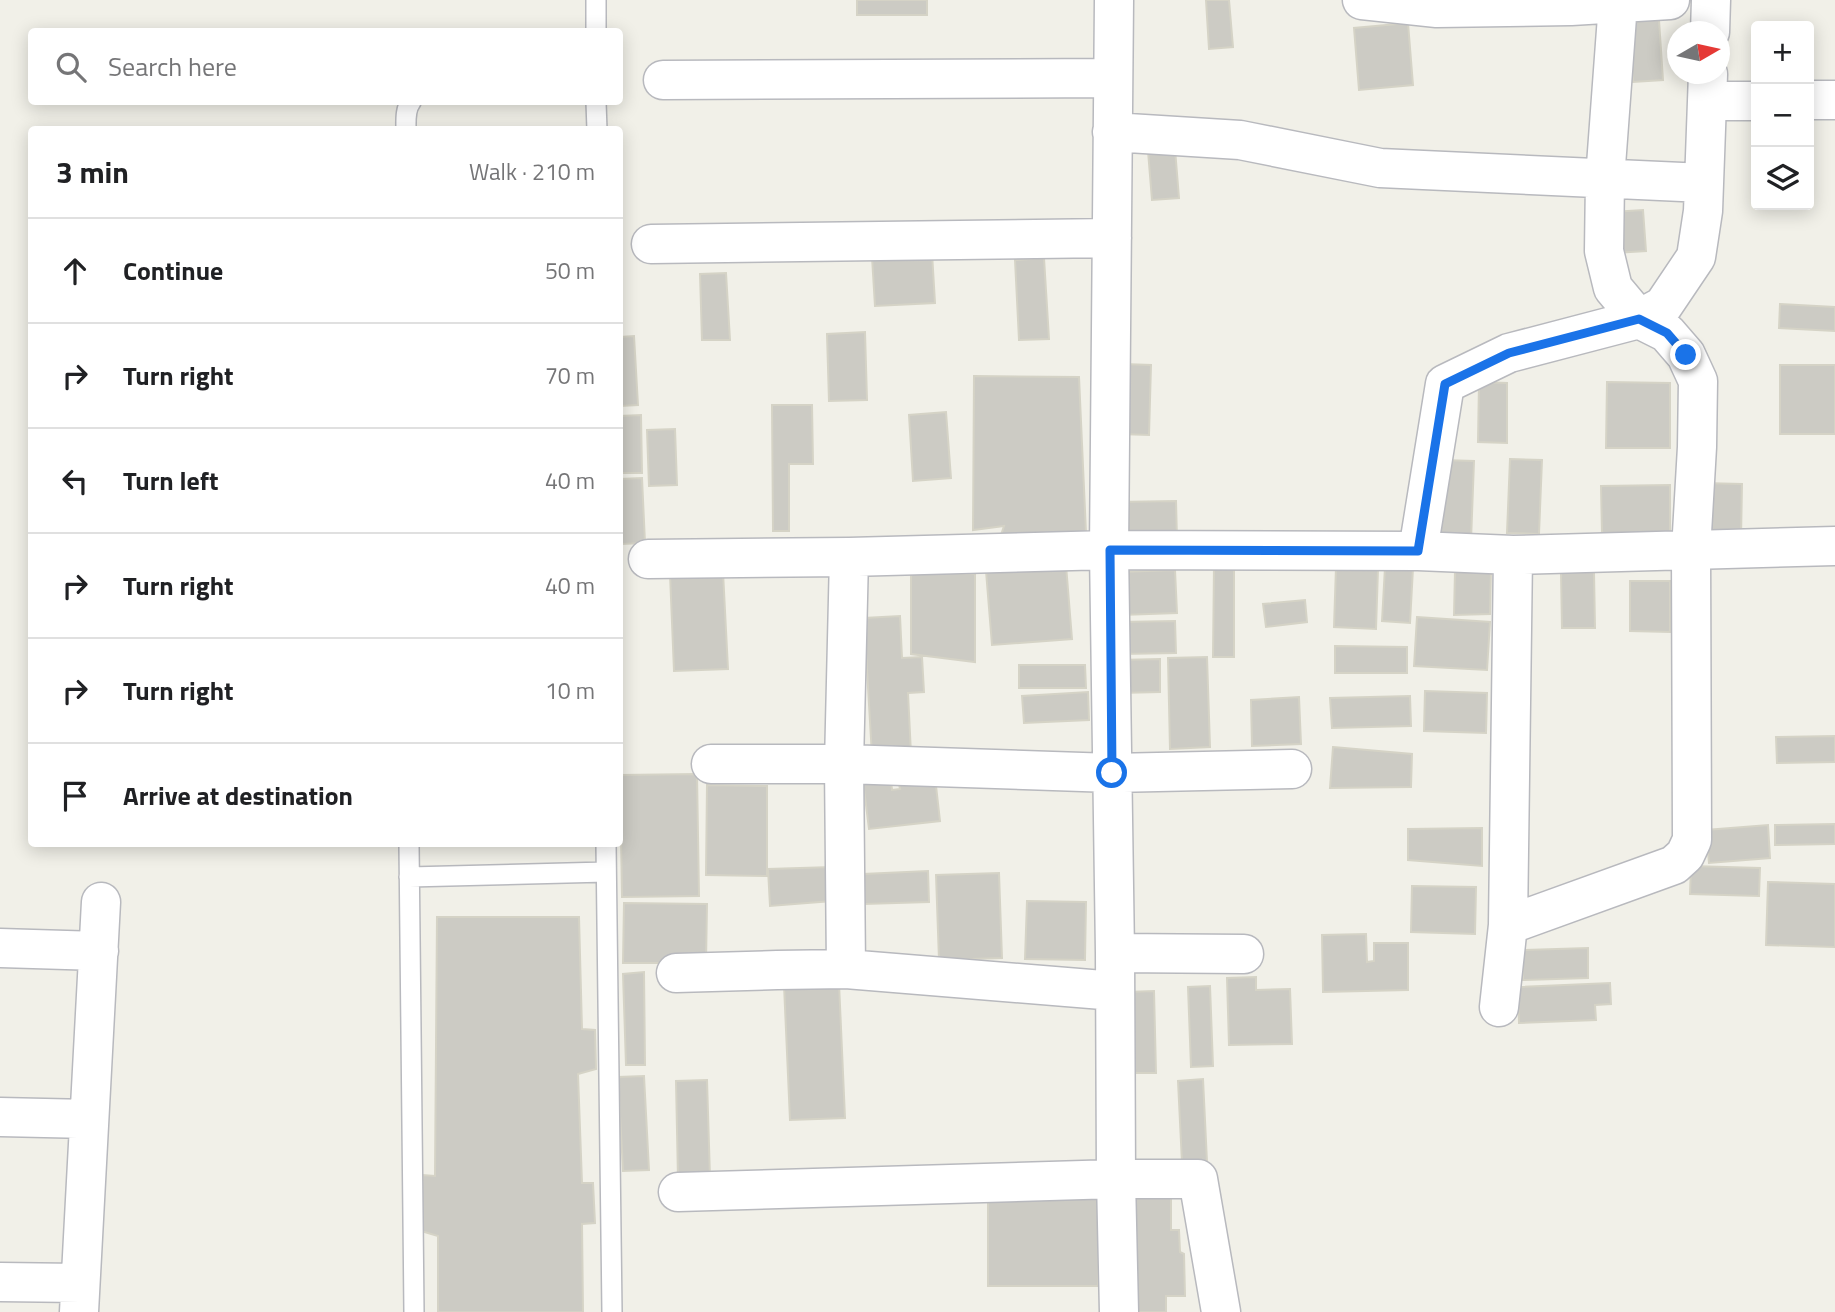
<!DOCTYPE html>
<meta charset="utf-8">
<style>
:root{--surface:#fff;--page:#f2f2f2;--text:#202124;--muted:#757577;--line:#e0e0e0}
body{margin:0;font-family:"Titillium Web",sans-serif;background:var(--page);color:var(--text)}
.controls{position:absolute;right:21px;top:21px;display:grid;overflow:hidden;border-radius:7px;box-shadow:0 4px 18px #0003}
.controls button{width:63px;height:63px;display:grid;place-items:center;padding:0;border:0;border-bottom:2px solid var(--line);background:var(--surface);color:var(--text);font:35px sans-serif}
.compass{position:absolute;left:1667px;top:21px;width:63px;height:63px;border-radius:50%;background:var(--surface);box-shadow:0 4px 18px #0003;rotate:81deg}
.stop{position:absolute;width:21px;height:21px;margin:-16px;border:5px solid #1a73e8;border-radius:50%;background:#fff}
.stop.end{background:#1a73e8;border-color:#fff;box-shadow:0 2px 7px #0008}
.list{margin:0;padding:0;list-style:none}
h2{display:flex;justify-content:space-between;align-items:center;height:91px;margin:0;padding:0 28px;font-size:30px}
h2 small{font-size:23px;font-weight:400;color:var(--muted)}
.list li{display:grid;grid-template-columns:46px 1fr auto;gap:21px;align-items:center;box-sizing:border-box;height:105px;padding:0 28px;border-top:2px solid var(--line)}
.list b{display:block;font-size:26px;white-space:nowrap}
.list em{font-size:23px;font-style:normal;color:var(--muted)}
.icon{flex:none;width:38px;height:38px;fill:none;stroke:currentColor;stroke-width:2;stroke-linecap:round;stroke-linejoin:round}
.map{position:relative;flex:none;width:1835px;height:1312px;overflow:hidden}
.search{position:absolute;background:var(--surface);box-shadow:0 4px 18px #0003;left:28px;top:28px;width:595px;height:77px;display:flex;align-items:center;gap:18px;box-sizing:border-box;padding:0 24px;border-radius:7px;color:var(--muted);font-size:26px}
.panel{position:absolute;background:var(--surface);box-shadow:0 4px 18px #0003;left:28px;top:126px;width:595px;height:721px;border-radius:7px}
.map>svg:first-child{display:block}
.building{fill:#cccbc4;stroke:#d5d3c6;stroke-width:2}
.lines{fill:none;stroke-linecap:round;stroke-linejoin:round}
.service-casing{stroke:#b8b9be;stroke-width:22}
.minor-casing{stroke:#b8b9be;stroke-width:41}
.service{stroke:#fff;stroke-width:19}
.minor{stroke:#fff;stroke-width:38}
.route{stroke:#1a73e8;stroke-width:9}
</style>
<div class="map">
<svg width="1835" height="1312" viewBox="0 0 1835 1312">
<rect width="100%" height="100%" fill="#f1f0e8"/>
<path class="building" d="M857 0H927V15H857Z
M1206 0H1229L1233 47 1209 49Z
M1659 20 1663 80 1633 82 1628 22Z
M1408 23 1413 85 1359 90 1354 28Z
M1175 149 1179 198 1152 200 1148 151Z
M1643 210 1646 251 1615 253 1612 212Z
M932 253 935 303 875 306 872 257Z
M1044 258 1049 339 1019 340 1015 260Z
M726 273 730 340H702L700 274Z
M1780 304 1835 307V331L1779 328Z
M865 332 867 400 829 401 827 334Z
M634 336 638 405 620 406V337Z
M1123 364 1151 365 1149 435 1120 434Z
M1780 365H1835V434H1780Z
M974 376 1079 377 1086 533 1000 538 1004 526 973 530Z
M1479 382 1507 383V443L1478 442Z
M1607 382 1670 383V448H1606Z
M772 405H812L813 464H789V531H773Z
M946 412 951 478 913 481 909 415Z
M641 415 642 473H620V416Z
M675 429 677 485 649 486 647 430Z
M1510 459 1542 460 1539 534 1507 533Z
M1442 460 1474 461 1471 541 1438 539Z
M642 478 645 543 620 544V479Z
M1702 483 1742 484 1741 538 1700 536Z
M1670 485V533L1602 534 1601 486Z
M1176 501 1177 540 1117 541V502Z
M1066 565 1072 639 992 645 986 571Z
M1214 566H1234V657H1213Z
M1336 567 1378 569 1376 629 1334 627Z
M1385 567 1413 568 1410 623 1382 621Z
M1491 569 1490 614 1454 615 1455 571Z
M1175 570 1177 613 1121 615 1119 572Z
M723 572 728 669 674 671 670 574Z
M1594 572 1595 628H1562L1561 573Z
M911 573 975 574V662L911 654Z
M1630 581H1670V632L1630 631Z
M1305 600 1307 622 1266 627 1263 604Z
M900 616 902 658 922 657 924 692 908 693 911 754 872 756 864 618Z
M1417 617 1490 622 1487 670 1414 666Z
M1175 621 1176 653 1121 654 1120 622Z
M1335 646 1407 647V673H1335Z
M1207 657 1210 747 1170 749 1168 658Z
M1160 659V692L1119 693V660Z
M1019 665H1085L1086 688H1019Z
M1425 691 1487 693 1486 733 1424 731Z
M1088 692 1089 720 1024 723 1022 696Z
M1410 696 1411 726 1332 728 1330 698Z
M1299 697 1301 744 1252 746 1251 700Z
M1835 736V762L1777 763 1776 737Z
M1333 747 1412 754 1411 787 1330 788Z
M890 770 892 790 900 789 898 779 935 777 940 821 869 829 862 773Z
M697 774 699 896 622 897 620 775Z
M707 785 767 786V876L706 875Z
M1835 824V844L1775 845V825Z
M1768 825 1770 858 1709 863 1706 830Z
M1482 828V866L1408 860V829Z
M1691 866 1760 868 1759 896 1690 894Z
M832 867V901L770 906 768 869Z
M928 871 929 902 864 904 863 874Z
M999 873 1002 958 939 960 936 875Z
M1768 882 1835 884V947L1766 945Z
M1412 886 1476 887 1475 934 1411 932Z
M1027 901 1086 902 1085 960 1025 959Z
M624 903 707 904 706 963H623Z
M437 917H579L582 1029 595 1030 596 1069 578 1074 582 1183H593L595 1223 582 1224 583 1312H438V1236L421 1231 423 1175 435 1176Z
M1366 934 1367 962 1374 961V943H1408V990L1323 992 1322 935Z
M1588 948V978L1523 980 1522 950Z
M644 972 645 1065H626L623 974Z
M1256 977V990L1290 989 1292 1044 1229 1045 1227 978Z
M839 983 845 1118 790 1120 784 985Z
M1610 983 1611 1004 1595 1005 1596 1020 1519 1023 1518 987Z
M1210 986 1213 1066 1191 1067 1188 987Z
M1154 991 1156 1073H1129L1127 992Z
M644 1076 649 1170 623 1171 618 1077Z
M1203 1079 1207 1162 1182 1163 1178 1081Z
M707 1080 710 1178 678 1179 676 1081Z
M1121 1189H1171V1230H1179L1180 1252 1184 1254 1185 1296H1166V1312H1123Z
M988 1194H1098V1286H988Z"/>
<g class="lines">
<g class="service-casing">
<path id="service" d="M596 0V32
M596 102 597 130
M406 130C406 120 405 109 411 102
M409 844 414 1312
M606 844 612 1312
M409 877 606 872"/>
</g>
<g class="minor-casing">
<path id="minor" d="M1114 0 1109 550 1115 953 1116 1179 1119 1312
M1362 0 1437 8 1571 6 1670 0
M1710 32 1711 0
M663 80 1113 78
M1809 100H1835
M1707 101H1756
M1112 132 1240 140 1380 168 1704 183
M651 244 1112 238
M1418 551 1445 384 1509 353 1639 319 1663 306 1696 257 1703 211 1708 74
M648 559 849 557 1109 550 1418 551 1513 555 1835 546
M711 764H844L1112 773 1292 769
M1508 925 1674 865 1685 855 1692 840 1691 550 1697 447 1698 381 1686 355 1667 333 1639 319 1613 288 1604 251 1605 179 1618 3
M0 948 99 951
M1115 953 1244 954
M846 969 844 764 849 557
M676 973 777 970 846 969 1115 991
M1499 1007 1508 925 1513 555
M0 1117 89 1119
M678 1192 1116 1179H1198L1221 1312
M0 1282 80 1283
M79 1312 101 902"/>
</g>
<use href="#service" class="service"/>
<use href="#minor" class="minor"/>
</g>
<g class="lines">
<path class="route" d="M1112 773 1110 550 1418 551 1445 384 1509 353 1639 319 1667 333 1686 355"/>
</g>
</svg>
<div class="controls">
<button>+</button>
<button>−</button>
<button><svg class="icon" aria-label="layers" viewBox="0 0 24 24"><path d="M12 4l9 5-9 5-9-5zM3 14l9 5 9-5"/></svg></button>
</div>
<svg class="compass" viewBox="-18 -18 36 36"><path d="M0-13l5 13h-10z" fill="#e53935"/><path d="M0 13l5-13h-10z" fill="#757577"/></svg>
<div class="stop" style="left:1112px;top:773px"></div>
<div class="stop end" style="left:1686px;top:355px"></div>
<div class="search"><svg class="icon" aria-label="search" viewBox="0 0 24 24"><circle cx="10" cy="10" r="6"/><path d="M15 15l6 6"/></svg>Search here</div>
<section class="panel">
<h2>3 min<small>Walk · 210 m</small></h2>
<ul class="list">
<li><svg class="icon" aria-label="ahead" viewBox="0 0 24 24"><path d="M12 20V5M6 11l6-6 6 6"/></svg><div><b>Continue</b></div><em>50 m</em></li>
<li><svg class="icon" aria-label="right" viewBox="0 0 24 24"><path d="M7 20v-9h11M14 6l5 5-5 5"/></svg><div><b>Turn right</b></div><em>70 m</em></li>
<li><svg class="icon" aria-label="left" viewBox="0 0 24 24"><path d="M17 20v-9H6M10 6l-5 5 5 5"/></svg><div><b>Turn left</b></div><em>40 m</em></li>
<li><svg class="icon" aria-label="right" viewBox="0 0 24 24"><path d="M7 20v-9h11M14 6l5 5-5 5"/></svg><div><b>Turn right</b></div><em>40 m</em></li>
<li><svg class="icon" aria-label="right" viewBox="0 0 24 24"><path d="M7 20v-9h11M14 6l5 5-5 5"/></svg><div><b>Turn right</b></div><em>10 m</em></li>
<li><svg class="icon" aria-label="arrive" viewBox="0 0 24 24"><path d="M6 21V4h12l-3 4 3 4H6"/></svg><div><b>Arrive at destination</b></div></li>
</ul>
</section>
</div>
